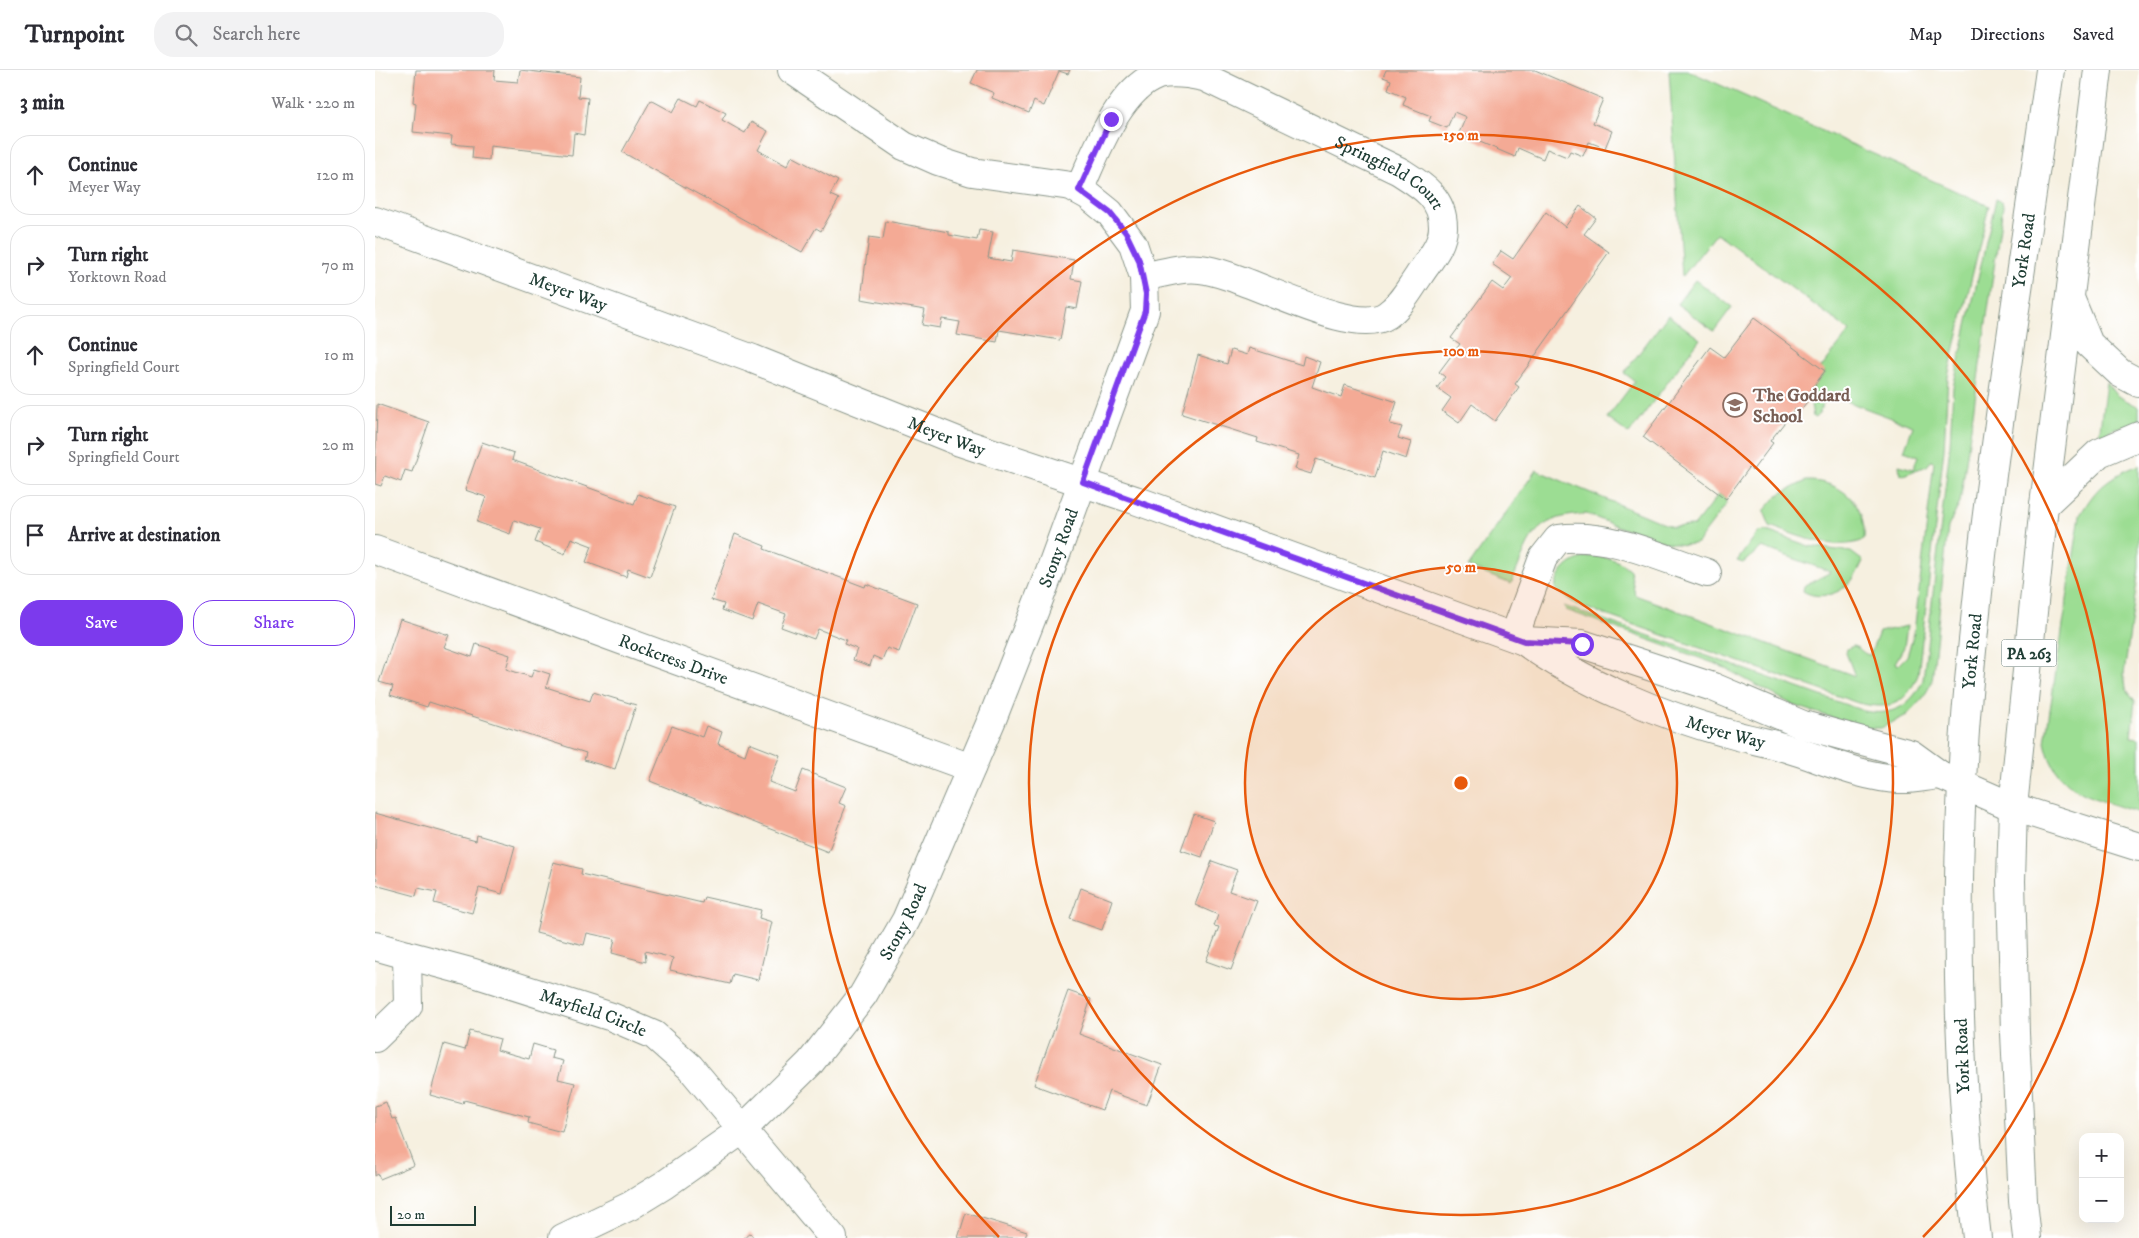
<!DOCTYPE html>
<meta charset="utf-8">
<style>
:root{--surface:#fff;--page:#f2f2f3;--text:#2b2b33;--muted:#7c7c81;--line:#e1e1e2;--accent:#7c3aed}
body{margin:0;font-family:"IM FELL DW Pica",serif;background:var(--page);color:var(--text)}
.controls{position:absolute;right:15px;bottom:15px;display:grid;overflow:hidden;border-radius:10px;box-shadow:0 5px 20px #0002}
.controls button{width:45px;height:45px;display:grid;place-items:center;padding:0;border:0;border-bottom:1px solid var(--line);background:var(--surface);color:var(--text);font:25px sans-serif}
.scale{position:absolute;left:15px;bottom:12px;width:86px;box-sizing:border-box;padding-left:5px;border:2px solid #1f3d34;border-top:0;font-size:14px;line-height:18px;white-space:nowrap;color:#1f3d34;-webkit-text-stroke:4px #fff;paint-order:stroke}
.stop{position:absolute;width:15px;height:15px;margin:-11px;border:4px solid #7c3aed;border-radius:50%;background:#fff}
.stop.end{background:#7c3aed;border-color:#fff;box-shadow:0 1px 5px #0008}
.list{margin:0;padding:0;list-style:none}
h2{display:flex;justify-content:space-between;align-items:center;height:65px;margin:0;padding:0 20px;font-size:21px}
h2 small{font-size:16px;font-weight:400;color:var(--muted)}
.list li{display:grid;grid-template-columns:32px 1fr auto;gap:15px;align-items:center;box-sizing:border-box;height:80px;margin:0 10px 10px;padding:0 10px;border:1px solid var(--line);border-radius:20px}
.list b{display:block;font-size:19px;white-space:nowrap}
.list p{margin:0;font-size:16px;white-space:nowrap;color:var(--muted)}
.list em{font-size:16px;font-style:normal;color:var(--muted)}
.actions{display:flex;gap:10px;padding:15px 20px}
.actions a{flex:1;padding:11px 0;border:1px solid var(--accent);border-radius:20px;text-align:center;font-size:18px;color:var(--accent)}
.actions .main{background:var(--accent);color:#fff}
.icon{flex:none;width:28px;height:28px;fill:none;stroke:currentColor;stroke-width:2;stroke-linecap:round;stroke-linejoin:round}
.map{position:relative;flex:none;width:1764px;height:1168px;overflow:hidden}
header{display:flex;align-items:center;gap:30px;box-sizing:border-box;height:70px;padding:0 25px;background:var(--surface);border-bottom:1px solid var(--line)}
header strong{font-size:24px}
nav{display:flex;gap:28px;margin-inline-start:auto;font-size:18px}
.search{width:350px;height:45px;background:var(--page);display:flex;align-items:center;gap:12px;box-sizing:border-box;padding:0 18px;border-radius:20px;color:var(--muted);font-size:19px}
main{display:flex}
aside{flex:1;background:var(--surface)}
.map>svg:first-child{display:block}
.green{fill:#9cdd93;stroke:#5e8d64}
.building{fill:#f4aa95}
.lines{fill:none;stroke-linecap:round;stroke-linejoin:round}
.minor-casing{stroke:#8a968a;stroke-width:30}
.highway-casing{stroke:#8a968a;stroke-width:30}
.minor{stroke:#fff;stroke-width:28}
.highway{stroke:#fff;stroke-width:28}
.route{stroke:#7c3aed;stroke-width:6}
.ring{fill:none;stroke:#e8590c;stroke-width:2.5}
.labels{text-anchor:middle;stroke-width:4;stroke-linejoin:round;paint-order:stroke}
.shield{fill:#fff;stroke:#627771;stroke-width:1}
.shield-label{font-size:16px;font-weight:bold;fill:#1f3d34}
.street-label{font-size:18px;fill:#1f3d34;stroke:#fff}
.education-label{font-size:18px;font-weight:bold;fill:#785e54;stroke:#fff;text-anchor:start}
.centre{fill:#e8590c;stroke:#fff;stroke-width:2.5}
.ring-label{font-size:15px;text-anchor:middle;font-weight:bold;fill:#e8590c;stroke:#fff;stroke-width:4;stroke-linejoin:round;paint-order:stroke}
</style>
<header>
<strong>Turnpoint</strong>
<div class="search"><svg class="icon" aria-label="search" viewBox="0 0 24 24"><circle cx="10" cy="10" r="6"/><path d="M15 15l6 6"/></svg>Search here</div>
<nav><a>Map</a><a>Directions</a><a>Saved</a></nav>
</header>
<main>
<aside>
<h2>3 min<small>Walk · 220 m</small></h2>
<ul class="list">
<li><svg class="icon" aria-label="ahead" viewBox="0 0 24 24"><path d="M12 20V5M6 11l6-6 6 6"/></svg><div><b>Continue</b><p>Meyer Way</p></div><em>120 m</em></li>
<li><svg class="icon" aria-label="right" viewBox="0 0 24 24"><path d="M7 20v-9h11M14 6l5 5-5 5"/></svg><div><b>Turn right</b><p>Yorktown Road</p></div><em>70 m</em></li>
<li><svg class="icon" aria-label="ahead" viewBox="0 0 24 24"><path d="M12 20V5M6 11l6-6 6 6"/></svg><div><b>Continue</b><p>Springfield Court</p></div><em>10 m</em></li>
<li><svg class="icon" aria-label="right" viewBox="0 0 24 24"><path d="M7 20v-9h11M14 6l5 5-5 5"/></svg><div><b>Turn right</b><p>Springfield Court</p></div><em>20 m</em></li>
<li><svg class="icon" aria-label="arrive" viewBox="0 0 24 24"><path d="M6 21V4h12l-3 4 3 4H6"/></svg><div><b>Arrive at destination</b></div></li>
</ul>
<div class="actions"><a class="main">Save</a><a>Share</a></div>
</aside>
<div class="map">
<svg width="1764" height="1168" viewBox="0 0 1764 1168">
<rect width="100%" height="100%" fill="#fff"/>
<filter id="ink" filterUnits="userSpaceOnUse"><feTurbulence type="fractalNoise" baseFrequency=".02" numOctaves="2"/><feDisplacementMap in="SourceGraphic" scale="10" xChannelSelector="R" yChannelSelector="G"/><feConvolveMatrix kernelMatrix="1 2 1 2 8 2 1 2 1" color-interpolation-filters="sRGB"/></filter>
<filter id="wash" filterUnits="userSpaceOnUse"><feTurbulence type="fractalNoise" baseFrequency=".0096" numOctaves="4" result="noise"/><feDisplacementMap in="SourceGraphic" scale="20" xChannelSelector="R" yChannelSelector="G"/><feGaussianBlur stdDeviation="1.12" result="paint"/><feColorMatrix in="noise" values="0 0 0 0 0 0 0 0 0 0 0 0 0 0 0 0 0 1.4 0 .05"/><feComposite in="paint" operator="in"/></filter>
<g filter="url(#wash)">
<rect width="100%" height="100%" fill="#f6f0e0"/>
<path class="green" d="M1294 0H1312L1614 136 1573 306 1569 379 1543 605C1530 636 1514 640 1483 633L1202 535 1180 519C1185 483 1231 477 1255 500L1260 525 1480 606 1471 583 1472 579 1478 576C1485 577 1488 585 1495 585L1504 562 1532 556 1529 577 1520 593 1523 595 1532 586 1539 563 1559 392 1556 391 1552 396 1528 405 1525 404 1524 395 1538 399 1543 386 1529 381 1538 356 1452 324 1443 345 1440 348 1438 347 1436 334 1432 331V325L1450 302 1446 298 1475 261 1342 163 1307 207Z
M1621 129 1627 132 1628 136 1585 433 1573 457 1557 612 1548 628 1532 645 1506 658H1489L1418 635 1344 595 1191 540 1189 536 1489 641C1518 647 1537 635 1548 610L1575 376 1578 317Z
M1320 210 1357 237 1339 261 1302 234Z
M1293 245 1325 269 1254 364 1232 348 1260 311 1249 303Z
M1731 312 1741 325 1764 337V353L1740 358 1724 366Z
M1764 395V498L1749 604 1751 618 1760 631 1756 667 1764 668V743C1721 728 1680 724 1670 672L1705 445C1723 415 1732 408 1764 395Z
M1161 400 1297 457 1319 456 1344 424 1351 429V435L1322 473C1297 482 1237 453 1211 444 1155 447 1155 470 1136 514L1093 497Z
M1431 411C1466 410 1492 434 1489 470 1461 482 1423 466 1395 456L1389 441 1403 425Z
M1392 461 1434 476 1476 482 1488 491C1485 497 1482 504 1478 509 1467 524 1444 531 1428 521L1429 516 1456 502 1387 477 1368 493 1362 491 1383 462Z"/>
<g id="blocks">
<path class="building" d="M41 0H120L119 10 143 12 145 0 205 7 203 27 213 28 209 65 199 63 197 85 115 76 114 90 97 88 98 76 76 74 77 66 38 62 41 33 38 32Z
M602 0H695L693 4 684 1 669 36 659 31 654 43 617 28 619 23 596 13Z
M1011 0H1160L1228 29 1218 53 1237 61 1230 78 1214 72 1208 86 1195 81 1192 87 1172 79 1168 89 1143 78 1140 87 1084 63 1091 47 1079 42 1072 58 1054 51 1056 46 1028 35 1031 27 1013 19 1016 10 1008 7Z
M306 28 322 36 325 30 351 43 347 50 370 63 376 52 393 61 383 80 412 96 417 86 463 111 455 125 464 129 446 161 441 158 427 182 247 82 276 30 298 42Z
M1205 136 1221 148 1209 164 1234 182 1140 314 1144 317 1120 351 1097 334 1084 353 1067 341 1076 328 1062 318 1070 307 1064 302 1085 274 1076 268 1117 212 1128 220 1137 208 1117 194 1126 181 1138 189 1171 142 1190 157Z
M511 151 574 162V165L602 170 604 160 618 162 613 188 636 192 638 180 699 190 696 209 707 211 702 239 691 237 685 270 624 260 622 272 582 265 585 252 567 249 565 258 547 255 550 240 486 229 494 167 508 169Z
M1379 248 1450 301 1432 325 1435 328 1424 342 1420 339 1395 371 1398 373 1377 401 1374 398 1351 429 1268 367 1335 277 1349 287Z
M874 278 927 295 929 286 945 292 937 317 966 327 970 315 1022 332 1015 354 1027 357 1023 368 1036 372 1031 389 1008 381 1000 408 941 389 936 404 920 399 924 385 882 372 883 368 807 344 823 285 852 294 856 280 872 285Z
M2 334 54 352 37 402 30 400 26 412 10 406 6 416 0 414Z
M107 372 139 383 137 390 259 434 263 424 300 437 275 507 253 499 251 507 211 492 217 476 196 468 190 484 160 472 165 459 139 450 135 464 102 452 111 427 90 420Z
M360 464 390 476 389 479 490 517 491 514 542 533 524 582 512 578 507 590 498 586 495 596 478 590 482 579 469 574 471 570 443 559 439 569 406 557 411 544 383 534 377 551 347 540 349 534 336 530Z
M25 549 74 565 69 577 97 587 101 574 135 585 131 599 156 607 159 599 175 604 171 617 215 631 218 622 261 635 240 699 209 690 211 683 54 632 52 637 15 625 18 616 4 612Z
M297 656 327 667 331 656 347 662 343 674 370 685 374 673 405 685 394 712 420 722 428 700 471 717 464 733 471 736 453 782 275 711Z
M0 743 101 771 102 765 140 776 127 824 104 818 97 843 59 833 62 822 43 818 41 826 0 815 2 808 0 807Z
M819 744 839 751 827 787 806 780Z
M837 791 862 800 854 821 882 831 856 900 831 891 844 857 839 856 843 845 820 835Z
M178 792 207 799 206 804 327 833 329 827 386 840 384 848 397 852 383 910 358 904 355 914 295 900 298 888 270 881 271 892 237 883 240 869 212 863 209 875 161 863Z
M706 818 737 830 727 860 695 849Z
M693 921 716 929 704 964 787 995 772 1035 734 1021 727 1040 659 1015Z
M95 961 125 969 122 980 154 989 158 974 178 980 176 988 188 991 183 1009 200 1013 187 1062 153 1053 154 1047 89 1030 88 1034 55 1025 69 974 90 980Z
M11 1032 17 1049 21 1048 39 1095 5 1109 3 1104 0 1106V1036Z
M591 1143 652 1162 650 1168H583Z
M375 1163 379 1168H369Z"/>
</g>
</g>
<g filter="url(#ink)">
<use href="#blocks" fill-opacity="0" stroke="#8a968a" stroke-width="1"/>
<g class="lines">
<g class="minor-casing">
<g id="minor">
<path id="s1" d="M704 120C720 85 743 19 783 5 798 1 815 4 829 7L1024 101C1046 115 1068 127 1068 157 1068 176 1053 191 1043 207 1034 220 1026 235 1012 245 977 269 869 203 825 199 806 197 787 203 769 207"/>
<path id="s2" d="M0 151 378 289 585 372 760 430 1149 571C1206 612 1285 645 1352 663 1372 669 1392 672 1411 678 1448 689 1485 707 1524 709 1537 710 1552 706 1565 705"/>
<path d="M1695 228 1714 274 1745 303 1764 313"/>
<path d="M1669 435 1724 383 1764 366"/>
<path id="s3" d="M0 480 596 698"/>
<path d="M1139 567 1168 488 1183 469C1234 462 1284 487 1332 503"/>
<path d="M1149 571 1207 574 1338 617 1428 655 1536 684 1565 705 1638 737 1764 777"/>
<path d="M0 876 32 885 33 936 0 968"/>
<path id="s4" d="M32 885 99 903 237 947 279 965 315 997 458 1168"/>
<path id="s5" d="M188 1168 255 1136 289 1115 367 1060 435 993 488 925 531 850 618 647 675 501 770 241 769 207 758 174 735 143 714 126 696 116 597 102 563 91 529 76 417 0"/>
</g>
</g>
<g class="highway-casing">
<g id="highway">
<path id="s6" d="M1602 1168C1583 1018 1580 865 1587 714 1590 638 1599 561 1607 485 1626 323 1652 162 1675 0"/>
<path d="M1652 1168 1648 1131 1640 963 1636 811 1638 737 1669 435 1723 0"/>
</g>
</g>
<use href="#minor" class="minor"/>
<use href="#highway" class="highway"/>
</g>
</g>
<g class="lines" filter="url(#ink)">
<path class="route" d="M736 49 704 120 735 143 751 163 764 190 771 224 770 241 708 412 1149 571 1207 574"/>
</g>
<circle cx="1086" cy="713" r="216" fill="#e8590c" fill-opacity=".12"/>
<g class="ring">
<circle cx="1086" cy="713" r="216"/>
<circle cx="1086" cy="713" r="432"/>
<path d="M624 1167A648 648 0 1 1 1548 1167"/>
</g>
<defs>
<g id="school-ring" transform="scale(1.25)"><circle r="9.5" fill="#fff" stroke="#8d6e63" stroke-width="1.5"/><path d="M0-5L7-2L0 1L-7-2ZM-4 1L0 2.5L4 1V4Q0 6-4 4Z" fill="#8d6e63"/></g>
</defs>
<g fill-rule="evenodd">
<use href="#school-ring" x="1360" y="335"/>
</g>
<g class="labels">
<rect class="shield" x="1626.5" y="569.5" width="55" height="27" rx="4"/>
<g class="shield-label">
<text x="1654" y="589">PA 263</text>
</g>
<g class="street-label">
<text dy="6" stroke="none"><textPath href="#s1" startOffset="399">Springfield Court</textPath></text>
<text dy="6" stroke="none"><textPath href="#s6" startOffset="992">York Road</textPath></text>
<text dy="6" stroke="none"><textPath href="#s2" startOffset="206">Meyer Way</textPath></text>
<text dy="6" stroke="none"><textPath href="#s2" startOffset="611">Meyer Way</textPath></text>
<text dy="6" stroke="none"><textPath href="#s5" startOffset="880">Stony Road</textPath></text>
<text dy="6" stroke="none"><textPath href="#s6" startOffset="588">York Road</textPath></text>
<text dy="6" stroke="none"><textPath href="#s3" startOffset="318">Rockcress Drive</textPath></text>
<text dy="6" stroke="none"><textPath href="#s2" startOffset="1446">Meyer Way</textPath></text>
<text dy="6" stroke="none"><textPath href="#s5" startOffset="475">Stony Road</textPath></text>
<text dy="6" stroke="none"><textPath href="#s4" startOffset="195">Mayfield Circle</textPath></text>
<text transform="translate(1587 986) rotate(-92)" y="6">York Road</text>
</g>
<g class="education-label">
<text x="1378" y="331">The Goddard<tspan x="1378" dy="21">School</tspan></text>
</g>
</g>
<circle cx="1086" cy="713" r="8" class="centre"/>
<g class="ring-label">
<text x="1086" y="70">150 m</text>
<text x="1086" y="286">100 m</text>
<text x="1086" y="502">50 m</text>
</g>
</svg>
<div class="controls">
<button>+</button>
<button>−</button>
</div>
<div class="scale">20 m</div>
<div class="stop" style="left:1207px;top:574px"></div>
<div class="stop end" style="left:736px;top:49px"></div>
</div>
</main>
